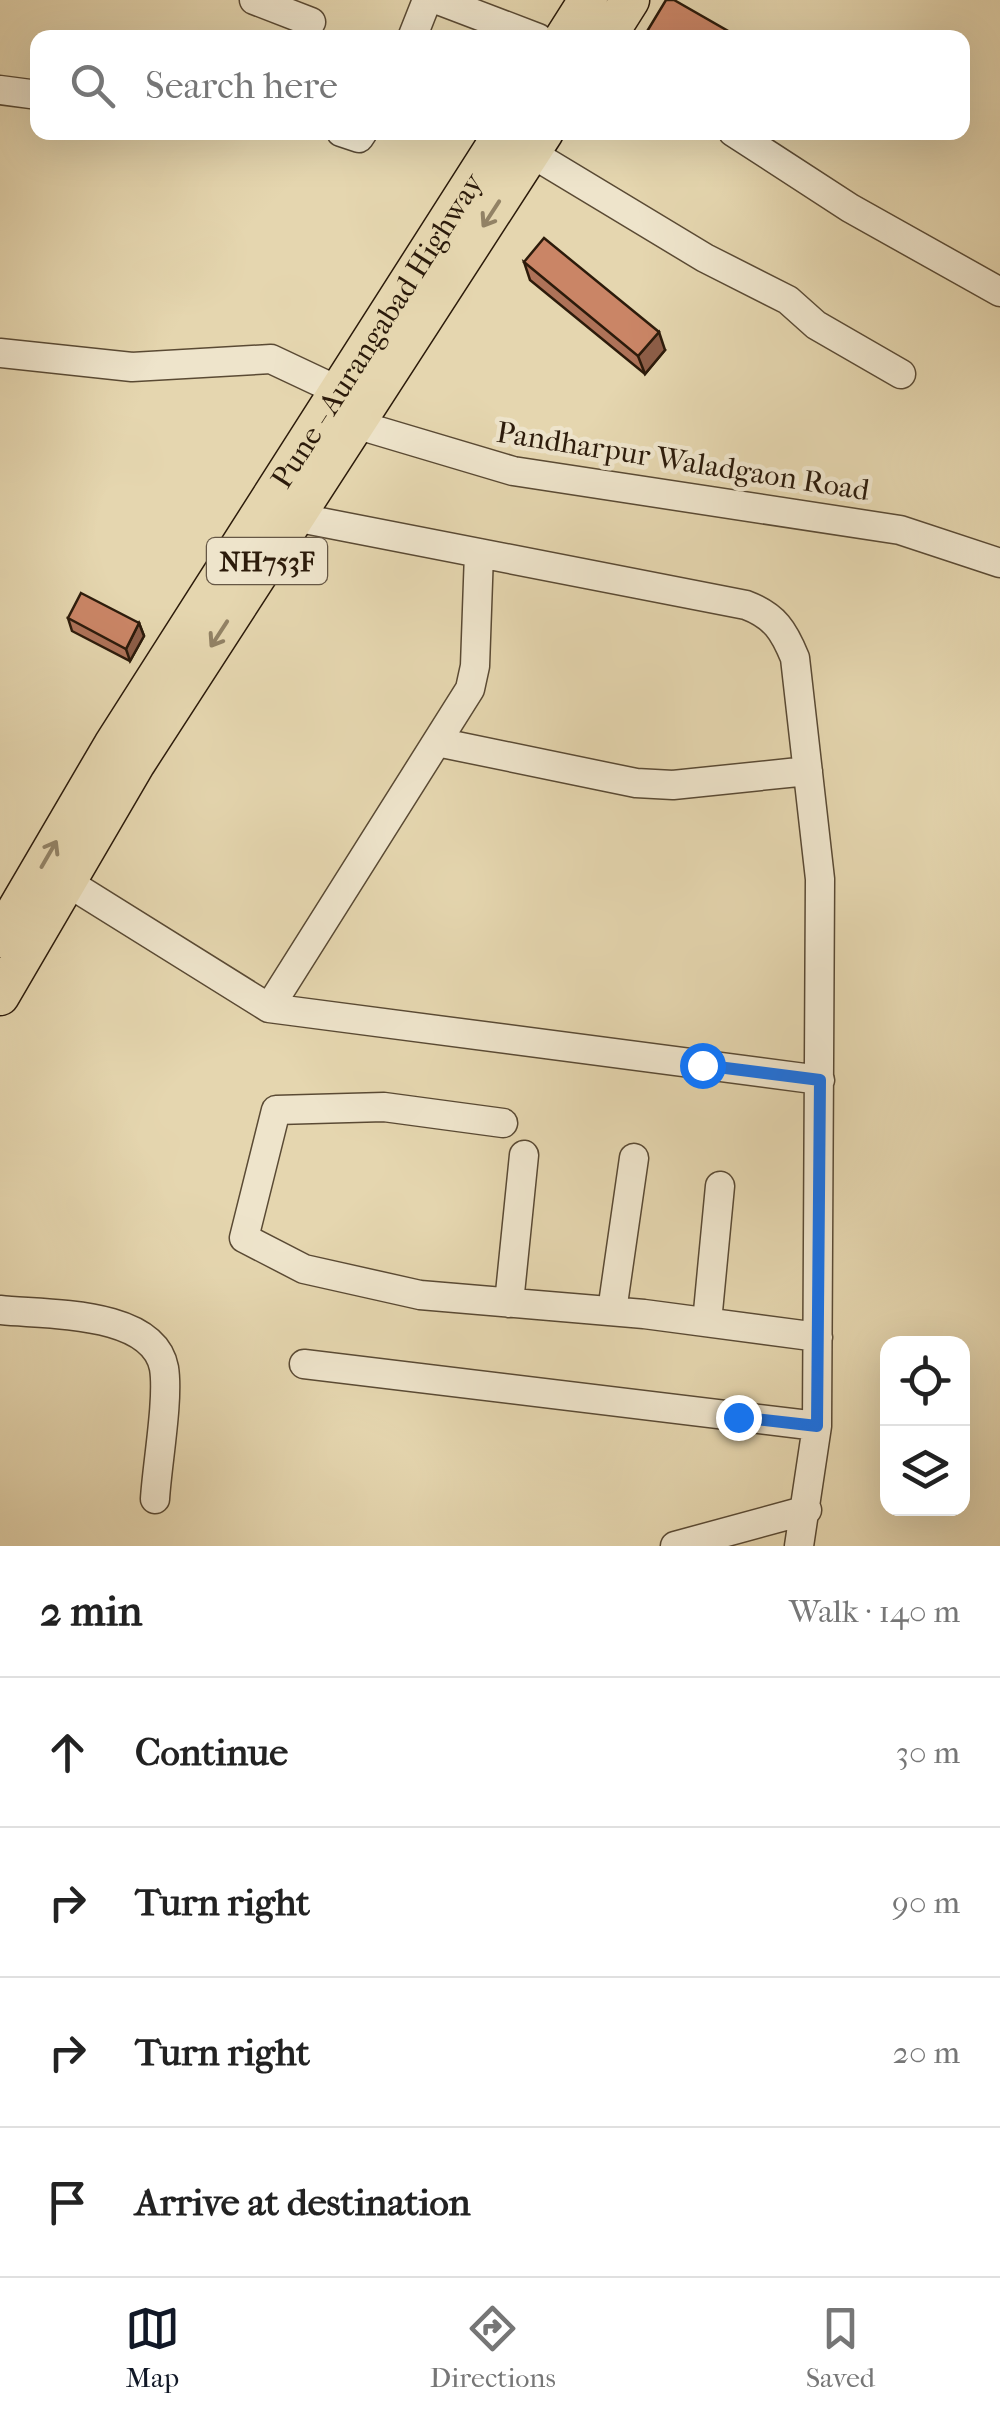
<!DOCTYPE html>
<meta charset="utf-8">
<style>
:root{--surface:#fff;--page:#f6f6f6;--text:#222;--muted:#767676;--line:#e0e0e0;--accent:#111827}
body{margin:0;font-family:"IM FELL French Canon",serif;background:var(--page);color:var(--text)}
.controls{position:absolute;right:30px;bottom:30px;display:grid;overflow:hidden;border-radius:20px;box-shadow:0 10px 40px #0002}
.controls button{width:90px;height:90px;display:grid;place-items:center;padding:0;border:0;border-bottom:2px solid var(--line);background:var(--surface);color:var(--text);font:50px sans-serif}
.stop{position:absolute;width:30px;height:30px;margin:-22px;border:8px solid #1a73e8;border-radius:50%;background:#fff}
.stop.end{background:#1a73e8;border-color:#fff;box-shadow:0 2px 10px #0008}
.list{margin:0;padding:0;list-style:none}
h2{display:flex;justify-content:space-between;align-items:center;height:130px;margin:0;padding:0 40px;font-size:42px}
h2 small{font-size:32px;font-weight:400;color:var(--muted)}
.list li{display:grid;grid-template-columns:65px 1fr auto;gap:30px;align-items:center;box-sizing:border-box;height:150px;padding:0 40px;border-top:2px solid var(--line)}
.list b{display:block;font-size:38px;white-space:nowrap}
.list em{font-size:32px;font-style:normal;color:var(--muted)}
.icon{flex:none;width:55px;height:55px;fill:none;stroke:currentColor;stroke-width:2;stroke-linecap:round;stroke-linejoin:round}
.map{position:relative;flex:none;width:1000px;height:1546px;overflow:hidden}
.search{position:absolute;background:var(--surface);box-shadow:0 10px 40px #0002;left:30px;right:30px;top:30px;height:110px;display:flex;align-items:center;gap:25px;box-sizing:border-box;padding:0 35px;border-radius:20px;color:var(--muted);font-size:38px}
.sheet{height:730px;background:var(--surface)}
nav{display:flex;justify-content:space-around;align-items:center;box-sizing:border-box;height:140px;border-top:2px solid var(--line);background:var(--surface);font-size:28px;color:var(--muted)}
nav a{display:grid;justify-items:center;gap:5px}
nav .on{color:var(--accent)}
.map>svg:first-child{display:block}
.lines{fill:none;stroke-linecap:round;stroke-linejoin:round}
.minor-casing{stroke:#5a4a34;stroke-width:31}
.highway-casing{stroke:#2c1b0b;stroke-width:41}
.minor{stroke:#eee4cb;stroke-width:28}
.highway{stroke:#e5d6af;stroke-width:38}
.wall{fill:#ae7258;stroke:#2c1b0b;stroke-width:2.5}
.shaded-wall{fill:#8d5d47;stroke:#2c1b0b;stroke-width:2.5}
.building{fill:#ca8566;stroke:#2c1b0b;stroke-width:2.5}
.oneway{stroke:#928265}
.route{stroke:#1a73e8;stroke-width:12}
.labels{text-anchor:middle;stroke-width:9;stroke-linejoin:round;paint-order:stroke}
.shield{fill:#eee4cb;stroke:#665745;stroke-width:2.5}
.shield-label{font-size:28px;font-weight:bold;fill:#2c1b0b}
.street-label{font-size:30px;fill:#2c1b0b;stroke:#eee4cb}
</style>
<div class="map">
<svg width="1000" height="1546" viewBox="0 0 1000 1546">
<rect width="100%" height="100%" fill="#e5d6af"/>
<filter id="stains"><feTurbulence type="fractalNoise" baseFrequency=".002" numOctaves="4"/><feColorMatrix values="0 0 0 0 .2 0 0 0 0 .09 0 0 0 0 .02 0 0 0 .5 -.17"/></filter>
<radialGradient id="worn" r=".72"><stop offset=".6" stop-color="#630" stop-opacity="0"/><stop offset="1" stop-color="#630" stop-opacity=".3"/></radialGradient>
<g class="lines">
<g class="minor-casing">
<path id="minor" d="M254 0 311 22
M438 0 538 38
M412 38 427 0
M0 90 38 95
M341 132 359 138 363 132
M733 132 850 208 1000 292
M531 153 705 258 788 300 816 325 901 374
M0 353 132 367 271 359 339 391
M355 424 513 471 900 530 1000 563
M279 514 746 605C775 616 784 631 795 658L820 879 817 1426 799 1546
M437 742 636 783 673 785 808 771
M67 882 269 1008 820 1080
M269 1008 470 689 475 666 479 553
M503 1123 384 1107 276 1110 244 1238 304 1269 420 1295 644 1314 818 1337
M509 1303 524 1155
M0 1310C46 1315 153 1310 164 1368 169 1399 157 1465 155 1499
M612 1311 634 1158
M707 1322 720 1186
M304 1364 817 1426
M675 1546 807 1510"/>
</g>
<g class="highway-casing">
<g id="highway">
<path d="M564 38 588 0"/>
<path d="M606 38 630 0"/>
<path id="s1" d="M0 938 113 745 504 132"/>
<path d="M0 996 136 763 544 132"/>
</g>
</g>
<use href="#minor" class="minor"/>
<use href="#highway" class="highway"/>
</g>
<path class="wall" d="M524 262 665 350 645 374 530 280Z
M68 618 139 623 144 636 130 661 72 631Z"/>
<path class="shaded-wall" d="M659 332 665 350 645 374 638 356Z
M139 623 144 636 130 661 126 649Z"/>
<path class="building" d="M666 0H674L735 35 733 38H643Z
M544 238 659 332 638 356 524 262Z
M81 593 139 623 126 649 68 618Z"/>
<defs><path id="oneway-shaft" d="M-6 0H5M1.5-3L5.5 0L1.5 3" fill="none" stroke-width="1.6" stroke-linecap="round" stroke-linejoin="round" transform="scale(2.5)"/></defs>
<g class="oneway">
<use href="#oneway-shaft" transform="translate(491 214) rotate(123)"/>
<use href="#oneway-shaft" transform="translate(219 634) rotate(123)"/>
<use href="#oneway-shaft" transform="translate(49 854) rotate(-60)"/>
</g>
<g class="lines">
<path class="route" d="M702 1065 820 1080 817 1426 738 1417"/>
</g>
<g class="labels">
<rect class="shield" x="207" y="538" width="120" height="46" rx="8"/>
<g class="shield-label">
<text x="267" y="571">NH753F</text>
</g>
<g class="street-label">
<text dy="10" stroke="none"><textPath href="#s1" startOffset="715">Pune - Aurangabad Highway</textPath></text>
<text transform="translate(683 461) rotate(9)" y="10">Pandharpur Waladgaon Road</text>
</g>
</g>
<rect width="100%" height="100%" filter="url(#stains)"/>
<rect width="100%" height="100%" fill="url(#worn)"/>
</svg>
<div class="controls">
<button><svg class="icon" aria-label="locate" viewBox="0 0 24 24"><circle cx="12" cy="12" r="6"/><path d="M12 2v4M12 18v4M2 12h4M18 12h4"/></svg></button>
<button><svg class="icon" aria-label="layers" viewBox="0 0 24 24"><path d="M12 4l9 5-9 5-9-5zM3 14l9 5 9-5"/></svg></button>
</div>
<div class="stop" style="left:702px;top:1065px"></div>
<div class="stop end" style="left:738px;top:1417px"></div>
<div class="search"><svg class="icon" aria-label="search" viewBox="0 0 24 24"><circle cx="10" cy="10" r="6"/><path d="M15 15l6 6"/></svg>Search here</div>
</div>
<section class="sheet">
<h2>2 min<small>Walk · 140 m</small></h2>
<ul class="list">
<li><svg class="icon" aria-label="ahead" viewBox="0 0 24 24"><path d="M12 20V5M6 11l6-6 6 6"/></svg><div><b>Continue</b></div><em>30 m</em></li>
<li><svg class="icon" aria-label="right" viewBox="0 0 24 24"><path d="M7 20v-9h11M14 6l5 5-5 5"/></svg><div><b>Turn right</b></div><em>90 m</em></li>
<li><svg class="icon" aria-label="right" viewBox="0 0 24 24"><path d="M7 20v-9h11M14 6l5 5-5 5"/></svg><div><b>Turn right</b></div><em>20 m</em></li>
<li><svg class="icon" aria-label="arrive" viewBox="0 0 24 24"><path d="M6 21V4h12l-3 4 3 4H6"/></svg><div><b>Arrive at destination</b></div></li>
</ul>
</section>
<nav>
<a class="on"><svg class="icon" aria-label="map" viewBox="0 0 24 24"><path d="M3 6l6-2 6 2 6-2v14l-6 2-6-2-6 2zM9 4v14M15 6v14"/></svg>Map</a>
<a><svg class="icon" aria-label="directions" viewBox="0 0 24 24"><path d="M12 3l9 9-9 9-9-9zM9 14v-3h6M13 9l2 2-2 2"/></svg>Directions</a>
<a><svg class="icon" aria-label="saved" viewBox="0 0 24 24"><path d="M7 4h10v16l-5-4-5 4z"/></svg>Saved</a>
</nav>
